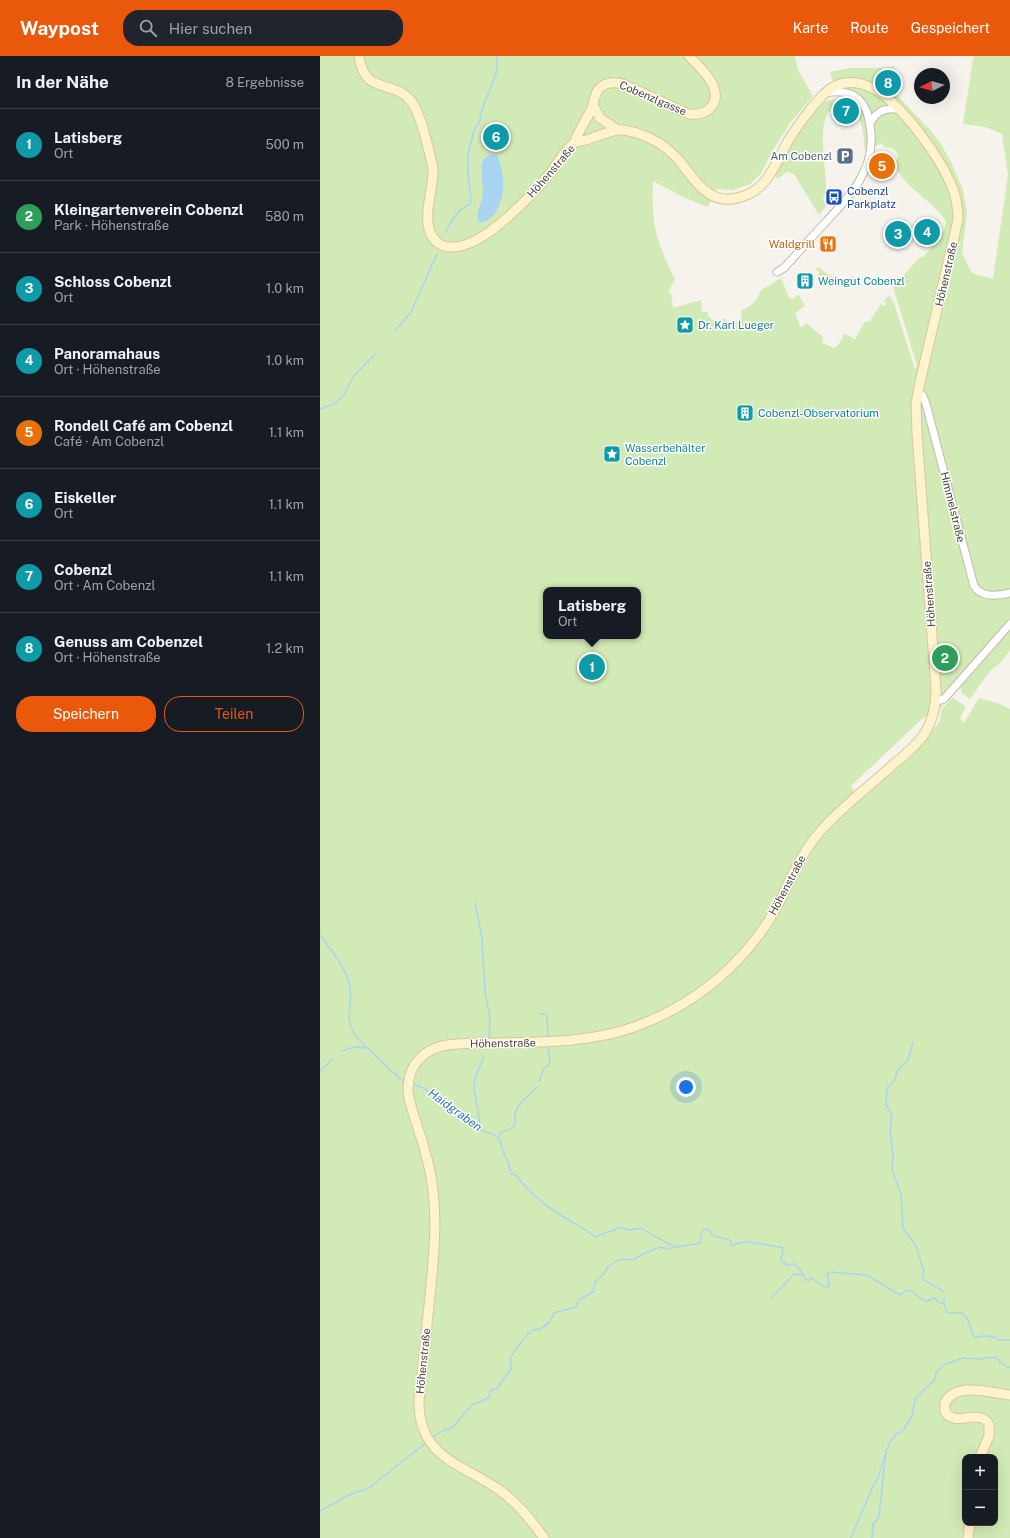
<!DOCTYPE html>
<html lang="de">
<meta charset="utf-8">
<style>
:root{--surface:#171b24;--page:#20242c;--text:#f1f3f6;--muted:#9ea1a6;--line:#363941;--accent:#ea580c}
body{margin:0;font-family:"Public Sans",sans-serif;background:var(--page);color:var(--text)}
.controls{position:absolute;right:12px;bottom:12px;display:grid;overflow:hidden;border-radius:8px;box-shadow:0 4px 16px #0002}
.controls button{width:36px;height:36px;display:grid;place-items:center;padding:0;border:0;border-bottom:1px solid var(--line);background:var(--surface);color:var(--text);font:20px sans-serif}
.compass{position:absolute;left:594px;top:12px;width:36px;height:36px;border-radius:50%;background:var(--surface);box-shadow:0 4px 16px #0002;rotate:264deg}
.you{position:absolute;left:366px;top:1031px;width:14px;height:14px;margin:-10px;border:3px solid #fff;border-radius:50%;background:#1a73e8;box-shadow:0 0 0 6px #1a73e833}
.badge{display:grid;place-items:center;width:26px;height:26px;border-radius:50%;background:var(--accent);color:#fff;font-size:13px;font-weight:700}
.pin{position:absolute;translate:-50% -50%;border:2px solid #fff;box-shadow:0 1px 4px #0006}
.popup{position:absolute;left:223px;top:531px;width:98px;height:52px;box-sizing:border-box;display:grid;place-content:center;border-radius:8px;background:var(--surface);filter:drop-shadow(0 1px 3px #0005);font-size:13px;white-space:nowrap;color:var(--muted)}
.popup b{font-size:15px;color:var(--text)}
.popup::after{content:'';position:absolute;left:50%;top:100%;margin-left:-8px;border:8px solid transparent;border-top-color:var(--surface)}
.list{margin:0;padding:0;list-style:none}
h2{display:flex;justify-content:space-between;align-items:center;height:52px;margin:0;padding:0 16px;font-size:17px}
h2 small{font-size:13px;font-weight:400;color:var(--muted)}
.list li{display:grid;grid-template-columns:26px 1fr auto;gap:12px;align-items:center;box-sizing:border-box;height:72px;padding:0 16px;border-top:1px solid var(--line)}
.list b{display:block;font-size:15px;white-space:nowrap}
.list p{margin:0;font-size:13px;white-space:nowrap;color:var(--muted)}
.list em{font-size:13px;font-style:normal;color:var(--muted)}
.actions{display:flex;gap:8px;padding:12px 16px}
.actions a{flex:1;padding:9px 0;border:1px solid var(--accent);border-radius:16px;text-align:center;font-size:14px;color:var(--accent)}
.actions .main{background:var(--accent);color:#fff}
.icon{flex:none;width:22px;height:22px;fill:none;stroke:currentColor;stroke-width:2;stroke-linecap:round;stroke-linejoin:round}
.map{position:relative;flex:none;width:690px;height:1482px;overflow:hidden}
header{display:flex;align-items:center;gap:24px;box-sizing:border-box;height:56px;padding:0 20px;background:var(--accent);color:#fff}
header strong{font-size:19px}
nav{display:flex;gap:22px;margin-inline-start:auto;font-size:14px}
.search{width:280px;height:36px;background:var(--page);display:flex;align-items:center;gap:10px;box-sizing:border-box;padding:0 14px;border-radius:16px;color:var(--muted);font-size:15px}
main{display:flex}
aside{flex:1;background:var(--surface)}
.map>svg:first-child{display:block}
.green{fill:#d2eab5;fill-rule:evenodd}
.water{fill:#a9d4f2}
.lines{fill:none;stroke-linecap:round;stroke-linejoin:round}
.stream{stroke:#a9d4f2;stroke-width:1.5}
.street-casing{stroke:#c2bbae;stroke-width:9}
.secondary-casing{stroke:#d6c79b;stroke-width:11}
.street{stroke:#fff;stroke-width:7}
.secondary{stroke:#fff3cd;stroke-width:9}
.labels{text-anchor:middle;stroke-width:3;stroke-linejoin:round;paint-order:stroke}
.street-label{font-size:11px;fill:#4b4439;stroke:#fff}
.service-label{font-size:11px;fill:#4e5e75;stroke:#fff;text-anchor:end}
.transit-label{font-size:11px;fill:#164399;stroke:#fff;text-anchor:start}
.food-label{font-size:11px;fill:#c56008;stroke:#fff;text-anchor:end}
.culture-label{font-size:11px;fill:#0d838f;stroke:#fff;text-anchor:start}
.water-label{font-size:12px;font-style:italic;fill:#2e7ab2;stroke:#fff}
</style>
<header>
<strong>Waypost</strong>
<div class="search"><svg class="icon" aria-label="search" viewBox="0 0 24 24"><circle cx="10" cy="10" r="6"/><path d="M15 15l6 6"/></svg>Hier suchen</div>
<nav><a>Karte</a><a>Route</a><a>Gespeichert</a></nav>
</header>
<main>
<aside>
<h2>In der Nähe<small>8 Ergebnisse</small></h2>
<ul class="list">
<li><span class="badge" style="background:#0f9aa8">1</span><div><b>Latisberg</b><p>Ort</p></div><em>500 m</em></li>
<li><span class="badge" style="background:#2e9e5b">2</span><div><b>Kleingartenverein Cobenzl</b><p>Park · Höhenstraße</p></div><em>580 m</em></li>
<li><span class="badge" style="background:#0f9aa8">3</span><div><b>Schloss Cobenzl</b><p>Ort</p></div><em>1.0 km</em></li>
<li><span class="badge" style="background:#0f9aa8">4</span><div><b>Panoramahaus</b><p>Ort · Höhenstraße</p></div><em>1.0 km</em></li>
<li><span class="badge" style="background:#e8710a">5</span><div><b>Rondell Café am Cobenzl</b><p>Café · Am Cobenzl</p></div><em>1.1 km</em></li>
<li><span class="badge" style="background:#0f9aa8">6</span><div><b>Eiskeller</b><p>Ort</p></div><em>1.1 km</em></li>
<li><span class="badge" style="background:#0f9aa8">7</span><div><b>Cobenzl</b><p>Ort · Am Cobenzl</p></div><em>1.1 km</em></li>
<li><span class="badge" style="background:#0f9aa8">8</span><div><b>Genuss am Cobenzel</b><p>Ort · Höhenstraße</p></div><em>1.2 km</em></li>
</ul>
<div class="actions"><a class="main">Speichern</a><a>Teilen</a></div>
</aside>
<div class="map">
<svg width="690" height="1482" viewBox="0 0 690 1482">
<rect width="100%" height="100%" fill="#f6f3ec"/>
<path class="green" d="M0 0H475L478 14 493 40 470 67 453 94 441 118 429 129 412 134 396 133 388 151 365 142 333 125C331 167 336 186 355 223L348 236 351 237 353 252 381 244 382 256H388V259L391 263 398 265 404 262 410 269 421 265 422 254C431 251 438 243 441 234L461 222 469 242 474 243 478 238 485 250 475 257 481 272 486 267 503 281 502 287 514 292C519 289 524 283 523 277L533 282 534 284 535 283 545 266 546 265 549 266 562 247 563 250H566V246L563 245 569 240 572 243 575 250 595 313 597 309 573 231 600 201H603L613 190 611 188 624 174 626 166C622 155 597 137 588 128 582 122 578 115 573 108L578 102C578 94 572 91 565 92L562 87 545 95C544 80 542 43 517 50 493 57 507 113 506 131 506 134 504 139 503 142L506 150 499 159 474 118 467 116 458 123 454 118 468 93 492 59 505 45 520 42C519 30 511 27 510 16L530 12H563L574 10 577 39 611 75 619 85 632 108 643 134 647 156 642 197 652 217 673 223 688 119 682 78 665 71 643 68 652 9 654 0H690V594L681 606 670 615 650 643 642 637 640 630 619 654 603 662 531 730 540 744 593 699 620 665 621 654 632 642 646 650 640 663 644 667 659 642 680 648 690 653V1482H0ZM226 534H318V580H226ZM645 1401H675V1467H645Z
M498 211 514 222 505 231 501 230 497 221 499 216 496 214Z"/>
<path class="water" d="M170 98 177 99C187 119 187 161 160 167 154 159 160 151 162 143 165 131 160 119 162 107 164 103 166 100 170 98Z"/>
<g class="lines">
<path class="stream" d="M126 175C132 164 138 153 150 148L151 144 148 116V97L155 72 159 67 163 51 177 15V0
M75 275 91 256 117 198
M0 353 14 348 23 340 33 321 55 298
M155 847 162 882 165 937 170 961 169 982
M0 879C11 894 23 908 29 926 33 938 29 951 29 963 30 967 32 974 34 977 36 982 80 1024 85 1026
M219 958H224L227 960 228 981
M593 986 588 1004 577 1015 575 1024 567 1032 566 1048 572 1060 570 1075 573 1098 572 1114 581 1138 583 1172 596 1190 604 1216 602 1222C608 1228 617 1230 624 1236
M22 995 34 991 48 992
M0 1015 13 1003
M219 1025 224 1012 229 1009 230 1005 228 991
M92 1028 104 1032 127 1051 161 1074 173 1078 179 1082 184 1098 188 1106 191 1118H195C212 1140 229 1153 252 1166 260 1171 268 1175 276 1181L290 1175H293L298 1171 309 1174 321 1172C332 1180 343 1184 355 1191
M161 1074 154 1032 155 1022 164 1000
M179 1081V1078C183 1075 189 1074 193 1071 197 1067 195 1062 195 1058 198 1047 209 1038 218 1031
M452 1241 473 1219 475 1218 483 1219
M624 1242V1248
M112 1382 122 1375 132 1372 153 1348 161 1346 169 1341 170 1335 177 1332 191 1314C191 1309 190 1305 191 1301 194 1295 207 1278 213 1274 217 1273 216 1274 219 1273 226 1271 232 1264 234 1257L256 1251 259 1244 274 1235 275 1226 281 1221 288 1211 297 1205 304 1203 313 1204 323 1198 340 1191 349 1193 355 1191 376 1188 381 1186V1177L384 1173H388L394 1180 410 1184 412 1190C428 1180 446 1192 462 1191L463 1196 461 1201 462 1206 468 1209 475 1208 482 1216 486 1224H489L491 1222 504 1231H508L509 1227 507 1218 510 1216 547 1219 580 1239 586 1235 590 1234 606 1246 613 1242 616 1243 618 1246C625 1246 625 1250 626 1256 632 1258 638 1255 643 1258 651 1263 649 1275 655 1281L666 1280 674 1281 679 1284H690
M0 1455 31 1438 49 1432 107 1386
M531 1482 554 1428 558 1422 565 1399
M552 1482 553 1468 558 1463 560 1452 566 1395 571 1384 577 1377 581 1376 584 1373 592 1360 595 1343 615 1323 616 1316 625 1308 630 1307 642 1302 661 1303 675 1301 687 1311H690"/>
<g class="street-casing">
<path id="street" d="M550 67C557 55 564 52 578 53
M457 216 464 212C477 198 490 183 503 169 527 143 554 117 551 78 550 69 549 59 545 52 537 36 521 34 505 37
M598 336 603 340 606 348 654 530C662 542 677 540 690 537
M616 645 624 643 690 568"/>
</g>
<g class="secondary-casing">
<path id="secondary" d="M39 0C44 40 74 23 91 45 101 57 109 95 113 112 114 131 103 158 110 176 113 185 121 191 131 191 163 193 213 138 232 115 236 109 249 90 254 87 258 85 263 85 266 84 276 81 287 76 297 74 303 73 311 76 317 77 333 82 346 90 357 102 376 124 388 153 424 140 448 132 457 105 468 85 476 72 485 60 494 49 500 42 506 34 515 30 526 25 539 26 550 31 581 45 623 105 634 136 637 146 638 155 638 164L601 322 596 347 597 378 616 633C616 649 613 664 605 677 597 689 586 698 575 707 550 730 521 751 499 777 479 800 469 828 455 854 424 909 373 950 314 971 269 987 222 986 175 987 158 988 139 986 123 990 111 992 100 1000 94 1010 89 1018 88 1027 88 1035 89 1046 93 1056 96 1066 102 1084 108 1102 111 1121 118 1161 114 1200 110 1240 106 1275 103 1309 99 1344 98 1401 140 1407 178 1433 197 1446 211 1464 224 1482
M273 49 280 62 298 74
M254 87C259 74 267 63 273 50 274 46 274 42 276 38 280 27 292 25 303 28L369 58C378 59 386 58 392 50 404 32 381 13 369 0
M660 1401 669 1380V1368C658 1351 634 1373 625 1355V1347C636 1325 671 1337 690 1339
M648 1482 650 1467"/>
</g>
<use href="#street" class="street"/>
<use href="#secondary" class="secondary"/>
</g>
<defs>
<g id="parking-square" transform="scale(0.9)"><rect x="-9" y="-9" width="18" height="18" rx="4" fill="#5c6f8a" stroke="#fff"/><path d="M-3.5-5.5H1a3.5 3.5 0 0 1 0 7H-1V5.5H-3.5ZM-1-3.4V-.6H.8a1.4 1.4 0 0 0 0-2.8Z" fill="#fff"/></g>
<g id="bus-square" transform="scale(0.9)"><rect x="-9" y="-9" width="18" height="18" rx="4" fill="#1a4fb4" stroke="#fff"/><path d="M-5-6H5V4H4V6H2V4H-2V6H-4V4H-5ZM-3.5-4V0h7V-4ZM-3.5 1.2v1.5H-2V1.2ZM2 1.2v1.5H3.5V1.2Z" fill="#fff"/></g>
<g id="restaurant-square" transform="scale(0.9)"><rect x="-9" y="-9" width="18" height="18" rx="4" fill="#e8710a" stroke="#fff"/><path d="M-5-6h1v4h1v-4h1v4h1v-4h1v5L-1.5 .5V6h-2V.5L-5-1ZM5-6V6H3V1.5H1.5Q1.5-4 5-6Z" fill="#fff"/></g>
<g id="building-square" transform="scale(0.9)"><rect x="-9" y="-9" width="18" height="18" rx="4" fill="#0f9aa8" stroke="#fff"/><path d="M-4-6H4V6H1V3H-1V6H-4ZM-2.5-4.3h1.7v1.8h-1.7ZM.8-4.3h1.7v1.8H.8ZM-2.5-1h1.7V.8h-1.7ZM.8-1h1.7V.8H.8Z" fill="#fff"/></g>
<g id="sight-square" transform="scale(0.9)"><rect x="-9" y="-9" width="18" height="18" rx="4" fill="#0f9aa8" stroke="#fff"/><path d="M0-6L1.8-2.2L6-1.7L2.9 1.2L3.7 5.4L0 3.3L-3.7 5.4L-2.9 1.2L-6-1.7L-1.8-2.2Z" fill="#fff"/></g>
</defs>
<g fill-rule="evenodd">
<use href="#parking-square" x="525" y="100"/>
<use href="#bus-square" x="514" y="141"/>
<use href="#restaurant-square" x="508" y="188"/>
<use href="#building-square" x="485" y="225"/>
<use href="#sight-square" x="365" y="269"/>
<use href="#building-square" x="425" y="357"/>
<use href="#sight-square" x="292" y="398"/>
</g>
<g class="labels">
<g class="street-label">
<text transform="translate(333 42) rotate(23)" y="4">Cobenzlgasse</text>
<text transform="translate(231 115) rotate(-49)" y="4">Höhenstraße</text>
<text transform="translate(626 218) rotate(-77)" y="4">Höhenstraße</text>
<text transform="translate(633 451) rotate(76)" y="4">Himmelstraße</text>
<text transform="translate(609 538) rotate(-94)" y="4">Höhenstraße</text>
<text transform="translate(467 829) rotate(-62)" y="4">Höhenstraße</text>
<text transform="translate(183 987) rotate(-1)" y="4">Höhenstraße</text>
<text transform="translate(103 1305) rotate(-84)" y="4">Höhenstraße</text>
</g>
<g class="service-label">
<text x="512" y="104">Am Cobenzl</text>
</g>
<g class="transit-label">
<text x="527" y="139">Cobenzl<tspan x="527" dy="13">Parkplatz</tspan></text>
</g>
<g class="food-label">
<text x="495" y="192">Waldgrill</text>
</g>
<g class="culture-label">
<text x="498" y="229">Weingut Cobenzl</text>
<text x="378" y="273">Dr. Karl Lueger</text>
<text x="438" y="361">Cobenzl-Observatorium</text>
<text x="305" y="396">Wasserbehälter<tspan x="305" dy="13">Cobenzl</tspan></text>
</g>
<g class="water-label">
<text transform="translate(135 1054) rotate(36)" y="4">Haidgraben</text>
</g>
</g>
</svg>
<div class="controls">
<button>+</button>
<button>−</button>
</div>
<svg class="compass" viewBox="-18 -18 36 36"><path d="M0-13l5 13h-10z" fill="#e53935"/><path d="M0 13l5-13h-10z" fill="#9ea1a6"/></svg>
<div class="you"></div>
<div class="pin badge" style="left:272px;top:611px;background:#0f9aa8">1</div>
<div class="popup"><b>Latisberg</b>Ort</div>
<div class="pin badge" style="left:625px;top:602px;background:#2e9e5b">2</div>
<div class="pin badge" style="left:578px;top:178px;background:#0f9aa8">3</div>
<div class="pin badge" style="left:607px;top:176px;background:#0f9aa8">4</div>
<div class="pin badge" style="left:562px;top:110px;background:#e8710a">5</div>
<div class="pin badge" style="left:176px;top:81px;background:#0f9aa8">6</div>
<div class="pin badge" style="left:526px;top:55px;background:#0f9aa8">7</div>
<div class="pin badge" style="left:568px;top:27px;background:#0f9aa8">8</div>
</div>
</main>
